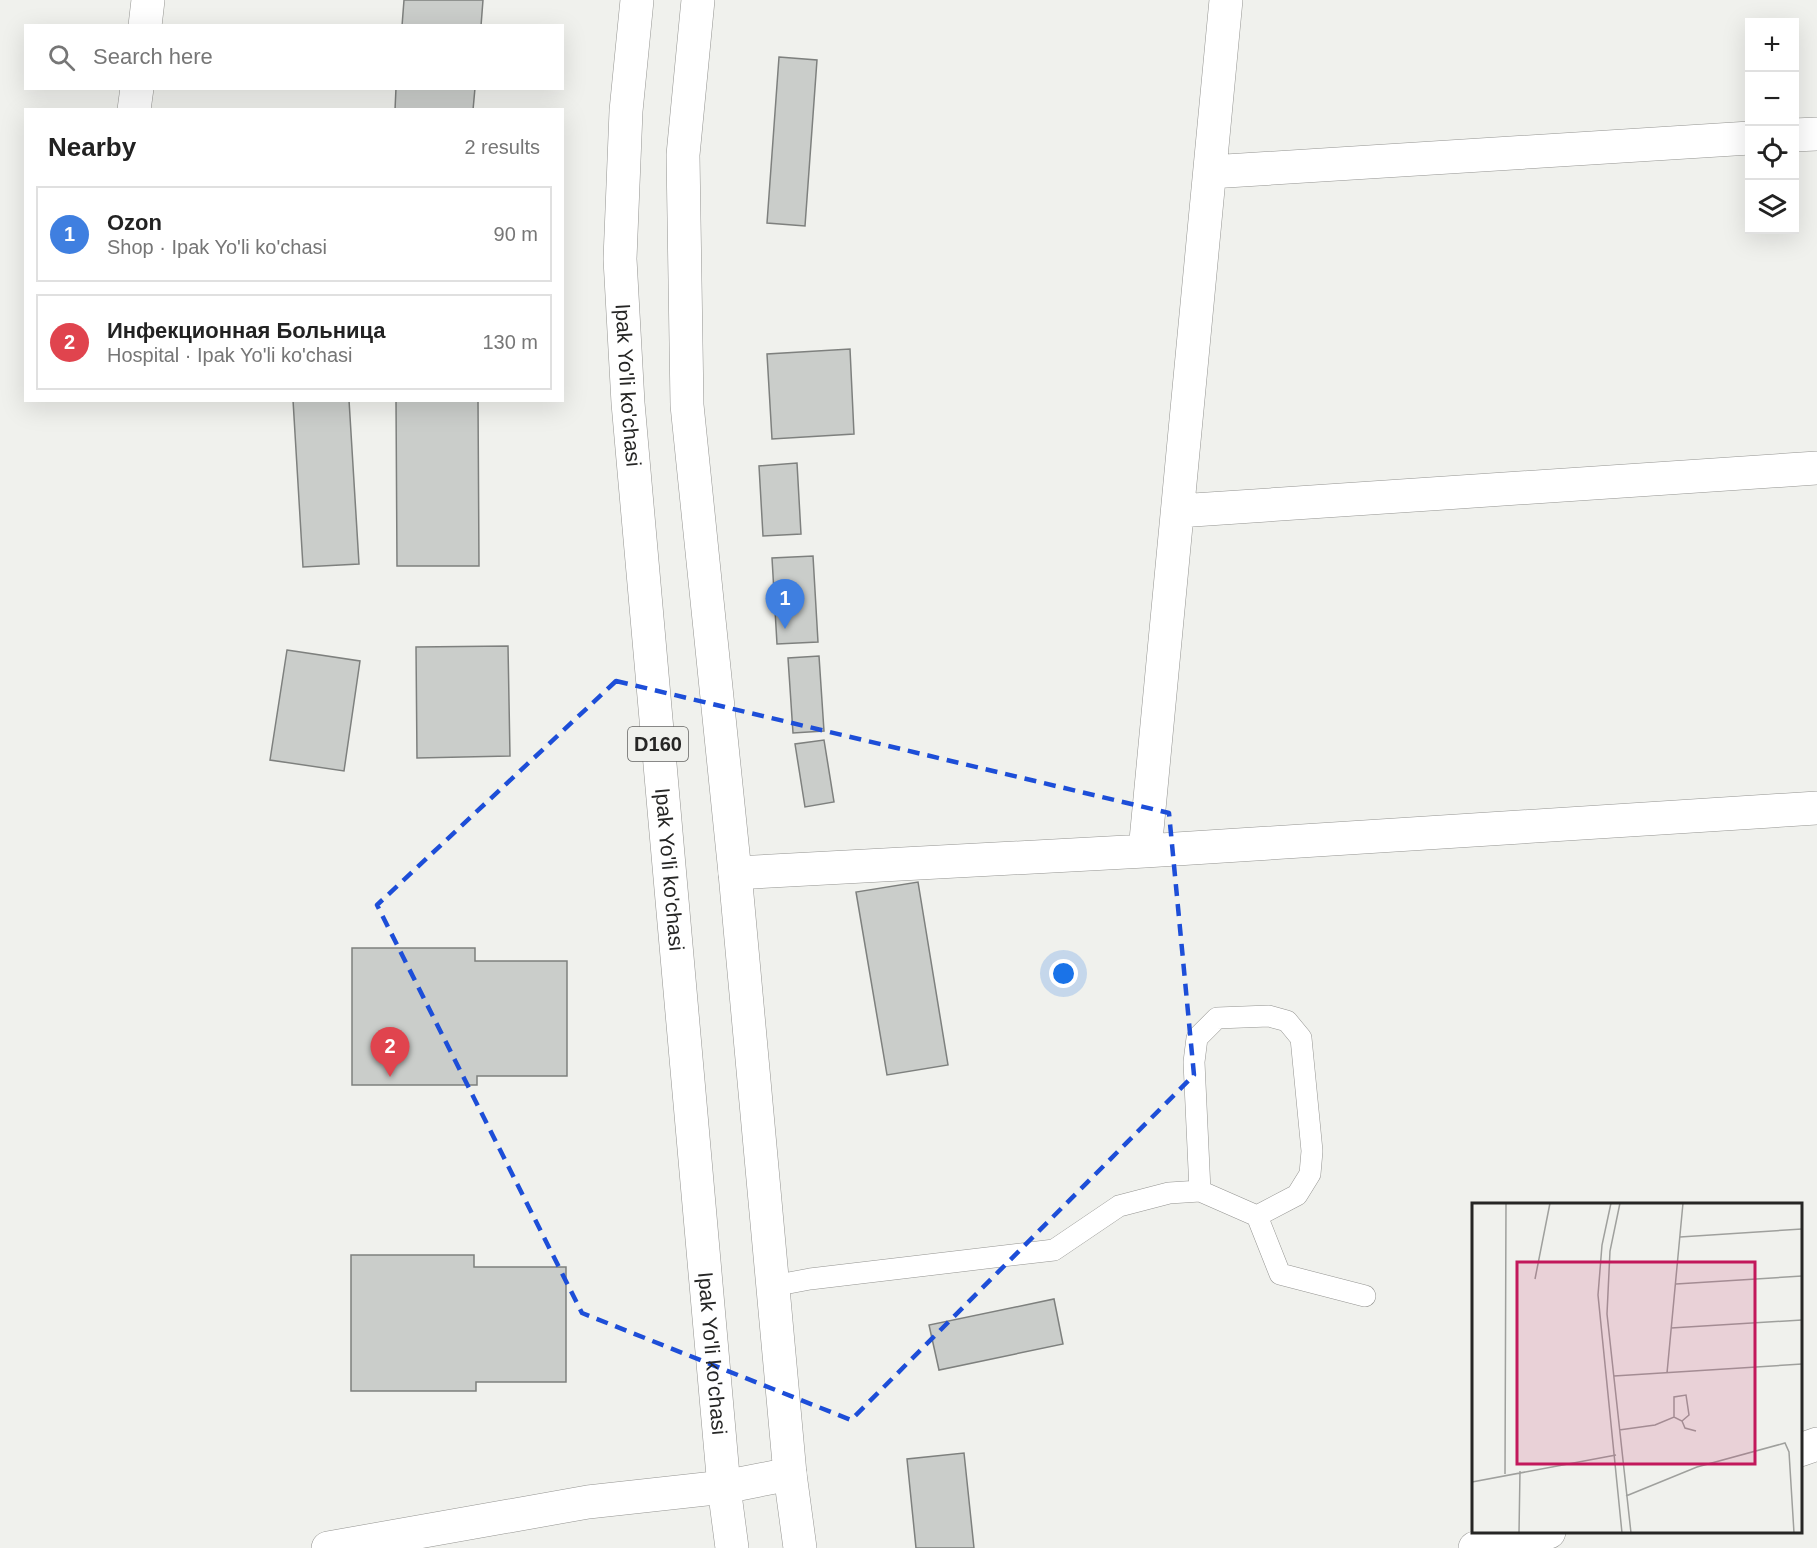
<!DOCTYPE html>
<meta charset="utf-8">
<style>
:root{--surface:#fff;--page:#f2f2f2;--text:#222;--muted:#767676;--line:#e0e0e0;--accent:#0f766e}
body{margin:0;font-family:Helvetica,sans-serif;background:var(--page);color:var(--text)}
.controls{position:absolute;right:18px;top:18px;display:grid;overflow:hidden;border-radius:0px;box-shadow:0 6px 24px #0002}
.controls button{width:54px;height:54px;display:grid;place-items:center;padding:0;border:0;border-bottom:2px solid var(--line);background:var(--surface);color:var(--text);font:30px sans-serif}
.you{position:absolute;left:1064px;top:974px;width:21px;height:21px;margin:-15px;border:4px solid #fff;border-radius:50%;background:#1a73e8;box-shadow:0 0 0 9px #1a73e833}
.badge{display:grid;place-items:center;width:39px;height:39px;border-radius:50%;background:var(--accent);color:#fff;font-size:20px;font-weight:700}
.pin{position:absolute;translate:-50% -50px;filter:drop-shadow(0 2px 3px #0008)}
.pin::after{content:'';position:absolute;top:32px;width:21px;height:18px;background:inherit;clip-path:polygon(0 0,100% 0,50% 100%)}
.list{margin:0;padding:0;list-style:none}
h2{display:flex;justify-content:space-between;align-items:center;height:78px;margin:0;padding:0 24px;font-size:26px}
h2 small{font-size:20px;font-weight:400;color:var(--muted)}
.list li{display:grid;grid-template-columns:39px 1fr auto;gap:18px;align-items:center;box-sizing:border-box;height:96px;margin:0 12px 12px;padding:0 12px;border:2px solid var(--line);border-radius:0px}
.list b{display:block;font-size:22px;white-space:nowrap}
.list p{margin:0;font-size:20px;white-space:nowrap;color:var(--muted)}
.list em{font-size:20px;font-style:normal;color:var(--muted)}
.icon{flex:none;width:33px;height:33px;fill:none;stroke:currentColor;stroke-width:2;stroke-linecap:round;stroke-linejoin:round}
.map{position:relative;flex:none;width:1817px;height:1548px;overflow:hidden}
.search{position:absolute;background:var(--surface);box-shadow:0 6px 24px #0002;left:24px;top:24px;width:540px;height:66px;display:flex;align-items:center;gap:15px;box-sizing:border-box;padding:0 21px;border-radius:0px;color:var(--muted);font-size:22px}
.panel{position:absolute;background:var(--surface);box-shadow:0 6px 24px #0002;left:24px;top:108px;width:540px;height:294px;border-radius:0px}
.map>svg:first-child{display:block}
.building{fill:#cacdca;stroke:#7e807e;stroke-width:1.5}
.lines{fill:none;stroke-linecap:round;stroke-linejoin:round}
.lane-casing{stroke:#949491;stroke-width:22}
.street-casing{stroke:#949491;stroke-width:34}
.secondary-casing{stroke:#949491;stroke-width:34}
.primary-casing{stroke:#949491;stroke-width:34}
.lane{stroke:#fff;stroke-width:21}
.street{stroke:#fff;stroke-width:33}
.secondary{stroke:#fff;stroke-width:33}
.primary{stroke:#fff;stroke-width:33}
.marked{fill:none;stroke:#1d4ed8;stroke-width:4.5;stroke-dasharray:12 8;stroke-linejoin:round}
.labels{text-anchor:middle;stroke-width:4.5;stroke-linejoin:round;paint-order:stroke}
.shield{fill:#f0f1ed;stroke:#636361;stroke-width:1.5}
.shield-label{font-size:20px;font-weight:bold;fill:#262625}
.street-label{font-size:21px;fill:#262625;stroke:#f0f1ed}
.inset-road{fill:none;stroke:#9fa09d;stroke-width:1.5}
.view{fill:#c2185b;fill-opacity:0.15;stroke:#c2185b;stroke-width:3}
.inset-edge{fill:none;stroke:#262625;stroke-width:3}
</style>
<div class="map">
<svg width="1817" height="1548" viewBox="0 0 1817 1548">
<rect width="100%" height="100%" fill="#f0f1ed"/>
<path class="building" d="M404 0H483L481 26H402Z
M779 57 817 60 805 226 767 223Z
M396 88H475L473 110H395Z
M850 349 854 434 772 439 767 354Z
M293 400H349L359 564 303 567Z
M396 400H478L479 566H397Z
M797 463 801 534 763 536 759 466Z
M813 556 818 642 777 644 772 558Z
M508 646 510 756 417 758 416 647Z
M287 650 360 661 344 771 270 760Z
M819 656 824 731 793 733 788 658Z
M824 740 834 802 805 807 795 744Z
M918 882 948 1065 887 1075 856 892Z
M352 948H475V961H567V1076H477V1085H352Z
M351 1255H474V1267H566V1382H476V1391H351Z
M1054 1299 1063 1344 939 1370 929 1325Z
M964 1453 974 1548H916L907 1459Z"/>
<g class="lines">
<g class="lane-casing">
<path id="lane" d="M1200 1191 1194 1062 1197 1038 1217 1018 1269 1016 1287 1021 1301 1038 1312 1151 1310 1174 1297 1195 1257 1216
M773 1286 810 1279 1054 1250 1119 1206 1169 1193 1200 1191 1257 1216 1280 1274 1365 1296"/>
</g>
<g class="street-casing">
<path id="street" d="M145 26 148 0
M134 110 137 88
M1794 135 1817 134
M1210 172 1750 138
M1178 511 1817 468
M1145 851 1226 0
M735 873 1145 851 1817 808
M1800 1450 1817 1444
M1475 1548 1549 1532"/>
</g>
<g class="secondary-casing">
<path id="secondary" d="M328 1548 588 1502 724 1487 790 1474"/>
</g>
<g class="primary-casing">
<g id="primary">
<path id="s1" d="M637 0 626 111 620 259 628 403 724 1487 732 1548"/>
<path d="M698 0 683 155 687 405 735 873 790 1474 800 1548"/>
</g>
</g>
<use href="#lane" class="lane"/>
<use href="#street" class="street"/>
<use href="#secondary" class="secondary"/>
<use href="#primary" class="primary"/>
</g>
<path class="marked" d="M616 681 1169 813 1194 1075 851 1420 582 1313 377 905Z"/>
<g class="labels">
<rect class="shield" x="628" y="727" width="60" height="34" rx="4.5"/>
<g class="shield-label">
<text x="658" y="751">D160</text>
</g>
<g class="street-label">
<text dy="7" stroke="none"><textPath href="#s1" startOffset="386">Ipak Yo'li ko'chasi</textPath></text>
<text dy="7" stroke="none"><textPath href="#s1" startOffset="872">Ipak Yo'li ko'chasi</textPath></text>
<text dy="7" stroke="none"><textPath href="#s1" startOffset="1358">Ipak Yo'li ko'chasi</textPath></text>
</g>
</g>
<g transform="translate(1472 1203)">
<rect width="330" height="330" fill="#f0f1ed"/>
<path class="inset-road" d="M139 0 130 42 126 92 150 330M148 0 138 48 135 111 159 330M208 34 330 26M63 76 78 0M204 81 330 73M199 125 330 117M195 170 211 0M142 173 330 161M202 214V194L214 192 217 212 210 218M147 227 183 222 202 214 210 218 213 225 224 228M33 271 34 0M0 279 144 252M154 293 225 264 313 240 317 249 322 330M47 330 48 268"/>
<path class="view" d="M45 59H283V261H45Z"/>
<rect width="330" height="330" class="inset-edge"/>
</g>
</svg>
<div class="controls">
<button>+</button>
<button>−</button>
<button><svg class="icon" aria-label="locate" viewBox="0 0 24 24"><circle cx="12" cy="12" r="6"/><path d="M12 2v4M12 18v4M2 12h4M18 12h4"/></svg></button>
<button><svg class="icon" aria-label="layers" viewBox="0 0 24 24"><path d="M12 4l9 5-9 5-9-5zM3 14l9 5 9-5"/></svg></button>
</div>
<div class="you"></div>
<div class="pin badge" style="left:785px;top:629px;background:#3f7fe0">1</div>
<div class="pin badge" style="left:390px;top:1077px;background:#e0444e">2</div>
<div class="search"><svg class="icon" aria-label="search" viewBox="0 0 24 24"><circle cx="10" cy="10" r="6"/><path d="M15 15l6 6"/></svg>Search here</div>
<section class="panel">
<h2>Nearby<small>2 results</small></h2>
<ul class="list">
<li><span class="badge" style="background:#3f7fe0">1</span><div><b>Ozon</b><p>Shop · Ipak Yo'li ko'chasi</p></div><em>90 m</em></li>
<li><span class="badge" style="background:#e0444e">2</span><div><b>Инфекционная Больница</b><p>Hospital · Ipak Yo'li ko'chasi</p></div><em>130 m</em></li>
</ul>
</section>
</div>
